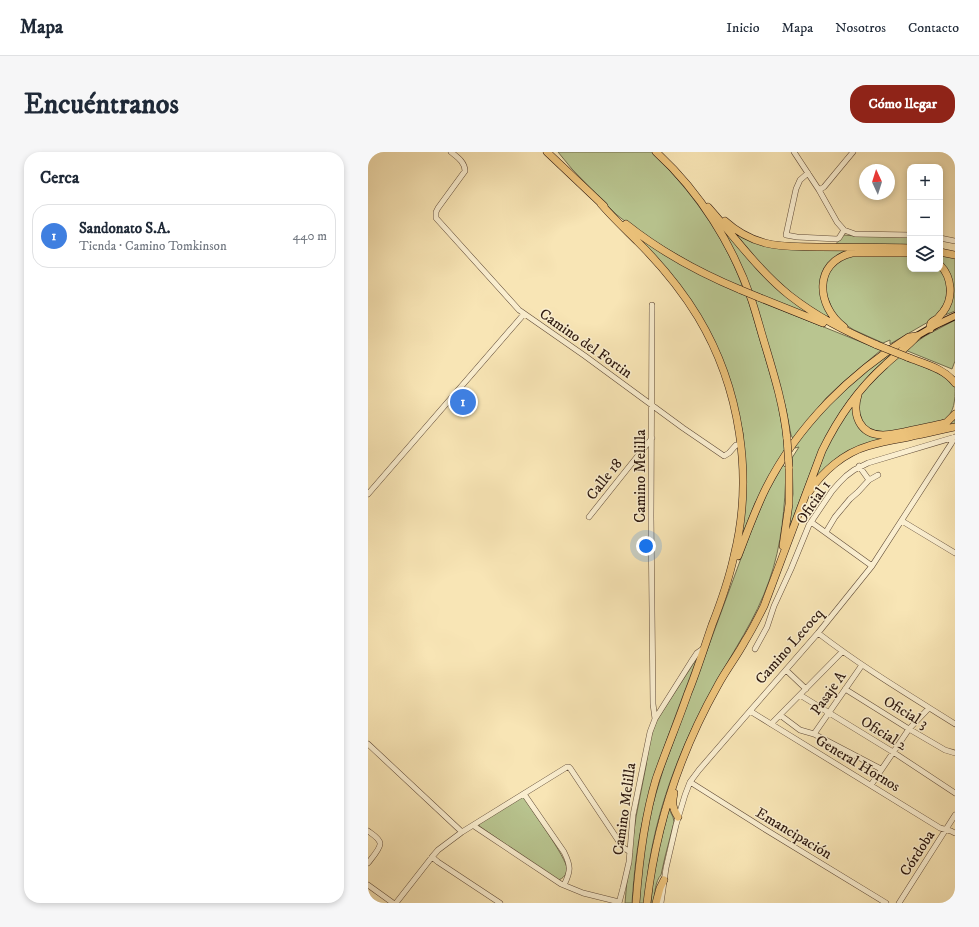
<!DOCTYPE html>
<html lang="es">
<meta charset="utf-8">
<style>
:root{--surface:#fff;--page:#f6f6f7;--text:#1f2937;--muted:#747a83;--line:#e0e1e3;--accent:#8f2418}
body{margin:0;font-family:"IM FELL DW Pica",serif;background:var(--page);color:var(--text)}
.controls{position:absolute;right:12px;top:12px;display:grid;overflow:hidden;border-radius:8px;box-shadow:0 2px 6px #0003}
.controls button{width:36px;height:36px;display:grid;place-items:center;padding:0;border:0;border-bottom:1px solid var(--line);background:var(--surface);color:var(--text);font:20px sans-serif}
.compass{position:absolute;left:491px;top:12px;width:36px;height:36px;border-radius:50%;background:var(--surface);box-shadow:0 2px 6px #0003;rotate:356deg}
.you{position:absolute;left:278px;top:394px;width:14px;height:14px;margin:-10px;border:3px solid #fff;border-radius:50%;background:#1a73e8;box-shadow:0 0 0 6px #1a73e833}
.badge{display:grid;place-items:center;width:26px;height:26px;border-radius:50%;background:var(--accent);color:#fff;font-size:13px;font-weight:700}
.pin{position:absolute;translate:-50% -50%;border:2px solid #fff;box-shadow:0 1px 4px #0006}
.list{margin:0;padding:0;list-style:none}
h2{display:flex;justify-content:space-between;align-items:center;height:52px;margin:0;padding:0 16px;font-size:17px}
h2 small{font-size:13px;font-weight:400;color:var(--muted)}
.list li{display:grid;grid-template-columns:26px 1fr auto;gap:12px;align-items:center;box-sizing:border-box;height:64px;margin:0 8px 8px;padding:0 8px;border:1px solid var(--line);border-radius:16px}
.list b{display:block;font-size:15px;white-space:nowrap}
.list p{margin:0;font-size:13px;white-space:nowrap;color:var(--muted)}
.list em{font-size:13px;font-style:normal;color:var(--muted)}
.icon{flex:none;width:22px;height:22px;fill:none;stroke:currentColor;stroke-width:2;stroke-linecap:round;stroke-linejoin:round}
.map{position:relative;flex:none;width:587px;height:751px;overflow:hidden;border-radius:16px}
header{display:flex;align-items:center;gap:24px;box-sizing:border-box;height:56px;padding:0 20px;background:var(--surface);border-bottom:1px solid var(--line)}
header strong{font-size:19px}
nav{display:flex;gap:22px;margin-inline-start:auto;font-size:14px}
.intro{display:flex;align-items:center;justify-content:space-between;box-sizing:border-box;height:96px;padding:0 24px}
h1{margin:0;font-size:28px}
.button{padding:10px 18px;border-radius:16px;background:var(--accent);color:#fff;font-size:14px;font-weight:700}
main{display:flex;gap:24px;padding:0 24px}
aside{flex:1;background:var(--surface);border-radius:16px;box-shadow:0 2px 6px #0003}
.map>svg:first-child{display:block}
.green{fill:#b9c590;stroke:#736e4f}
.lines{fill:none;stroke-linecap:round;stroke-linejoin:round}
.minor-casing{stroke:#604b38;stroke-width:6}
.major-casing{stroke:#2d180e;stroke-width:8}
.highway-casing{stroke:#2d180e;stroke-width:8}
.minor{stroke:#faeecf;stroke-width:5}
.major{stroke:#ecc27a;stroke-width:6}
.highway{stroke:#ecc27a;stroke-width:7}
.highway-bridge-casing{stroke:#2d180e;stroke-width:8;stroke-linecap:butt}
.highway-bridge{stroke:#ecc27a;stroke-width:7}
.labels{text-anchor:middle;stroke-width:3;stroke-linejoin:round;paint-order:stroke}
.street-label{font-size:15px;fill:#2d180e;stroke:#faeecf}
</style>
<header>
<strong>Mapa</strong>
<nav><a>Inicio</a><a>Mapa</a><a>Nosotros</a><a>Contacto</a></nav>
</header>
<div class="intro"><h1>Encuéntranos</h1><a class="button">Cómo llegar</a></div>
<main>
<aside>
<h2>Cerca<small></small></h2>
<ul class="list">
<li><span class="badge" style="background:#3f7fe0">1</span><div><b>Sandonato S.A.</b><p>Tienda · Camino Tomkinson</p></div><em>440 m</em></li>
</ul>
</aside>
<div class="map">
<svg width="587" height="751" viewBox="0 0 587 751">
<rect width="100%" height="100%" fill="#f8e5b5"/>
<filter id="stains"><feTurbulence type="fractalNoise" baseFrequency=".005" numOctaves="4"/><feColorMatrix values="0 0 0 0 .2 0 0 0 0 .09 0 0 0 0 .02 0 0 0 .5 -.17"/></filter>
<radialGradient id="worn" r=".72"><stop offset=".6" stop-color="#630" stop-opacity="0"/><stop offset="1" stop-color="#630" stop-opacity=".3"/></radialGradient>
<path class="green" d="M190 0H284C322 38 355 82 374 133L372 136 347 125 271 80 249 63 228 42 204 17Z
M348 68 388 114 463 172 384 140Z
M361 74 388 89 542 98 478 101 453 128 465 170 441 156 398 119Z
M267 82 379 144 409 245 415 280 417 298 387 351 372 388 375 282 370 258 344 184Z
M476 83 488 84 542 85V94L468 92 473 85Z
M572 102 587 105V159L577 163 584 144 572 110Z
M482 104H542V117H572L575 120 579 132 578 150 567 166 522 192V188L515 191 486 178 478 173 467 164 457 139 460 122 468 111Z
M386 147 513 198 474 231 458 246 425 287 423 283 418 257Z
M587 168V209L584 217 537 198 557 184Z
M541 188 525 202 519 206 503 221 485 242 473 259 457 286 448 306 420 379 425 342 424 306 431 295 427 296V294C449 265 474 237 503 215 515 205 528 197 541 188Z
M529 204 536 206 578 225 587 234C587 249 587 259 576 269L516 282 497 276 489 256 494 241Z
M485 250 487 267 512 285 587 265V273L497 292 446 332 459 293Z
M415 313 418 316C417 355 414 393 401 429 388 467 365 499 346 534 315 589 291 649 281 712 280 725 277 738 277 751H270C272 723 276 696 281 668 285 650 291 632 296 615L382 382 399 341Z
M329 506C310 558 289 609 276 663 269 692 266 721 264 751H257L259 728 268 665 278 614 281 592 284 581 289 568Z
M155 644C162 656 199 706 199 717 199 722 195 727 190 728L111 674V672Z
M301 657 305 665 306 670 297 705 293 723C287 729 287 742 285 751H283L285 728 292 692Z"/>
<g class="lines">
<g class="minor-casing">
<path id="minor" d="M83 0C89 5 97 10 97 19L70 56 68 60V66L151 158 217 204 315 276 356 304 361 301 368 293H373
M426 0 451 38 469 70 476 78 487 82 542 83
M440 21 432 28 428 37 418 83 429 85 469 87 471 86 476 78
M451 38 456 35 485 0
M572 86 587 89
M284 153 283 364 285 552 287 567
M491 314 501 328
M0 342 156 162
M221 365 284 286
M534 369 587 401
M443 370 504 414
M458 380 467 365 482 347 490 340 501 328 510 323
M450 481C494 515 541 543 587 572
M387 497 399 475 406 454 423 417 441 373 464 339 471 331 478 324 486 318 500 311 587 285
M418 518 438 537
M477 537 541 577 577 598 587 601
M432 543 525 600 587 641
M382 559 403 572 572 676 583 679 587 681
M412 563 432 578 446 582 513 617
M403 572 474 500
M446 582 494 513
M0 592 94 680
M322 630 395 676 518 751
M503 633 541 577 561 556
M156 642 196 700C203 714 203 719 196 733
M106 674 193 732 215 741 251 750
M0 679C4 682 11 686 12 691 13 696 3 707 0 711
M64 705 70 710 132 751
M0 733 25 751
M28 751 64 705 70 698 94 680 199 615H201L202 616 254 694 256 696 262 700
M251 751 255 736 261 710 265 663 282 580 287 567 323 510 329 501 336 496
M293 751 298 716 308 673 317 643 322 630 331 618 382 559 450 481 504 414 583 292 587 285
M531 751 587 663"/>
</g>
<g class="major-casing">
<path id="major" d="M549 184 568 173 587 164"/>
</g>
<g class="highway-casing">
<path id="highway" d="M179 0 236 54
M288 0C332 40 365 93 384 149 389 164 393 180 398 196 407 226 416 256 419 287
M233 52C245 66 258 78 270 90 293 113 313 137 330 165 372 235 386 324 366 404 361 427 353 450 344 473 336 496 329 519 320 541 310 570 298 598 288 627 276 667 271 709 268 751
M340 55C366 84 390 118 421 143 449 165 477 179 509 193
M357 69C368 79 382 87 397 91 415 96 434 94 452 95 482 95 512 95 542 96
M258 72C293 100 332 121 373 138
M572 100 587 103
M390 145 455 171
M476 175C448 154 445 110 484 101H542
M562 177C562 175 562 173 563 171 564 170 568 167 569 167 571 165 573 162 575 160 586 146 584 125 572 113
M539 205C556 212 576 216 587 231
M490 243C484 262 491 283 515 283 522 283 529 281 536 280 548 277 561 275 573 272L579 270 587 262
M441 340C455 319 476 301 500 294 512 290 524 288 536 286 553 282 570 279 587 275
M415 394 421 352V315
M370 404C379 381 387 358 398 336 430 273 482 222 541 185L549 184
M306 641C304 651 304 655 310 665
M279 751C288 672 311 602 350 533 358 518 369 504 377 489 384 478 390 466 396 454L454 299C470 266 490 237 517 213 527 203 540 195 549 184
M288 751 292 736 296 728"/>
</g>
<use href="#minor" class="minor"/>
<use href="#major" class="major"/>
<use href="#highway" class="highway"/>
<g class="highway-bridge-casing">
<path id="highway-bridge" d="M373 138 390 145
M509 193 539 205
M419 287 421 315"/>
</g>
<use href="#highway-bridge" class="highway-bridge"/>
</g>
<g class="labels">
<g class="street-label">
<text transform="translate(218 191) rotate(35)" y="5">Camino del Fortin</text>
<text transform="translate(272 324) rotate(-90)" y="5">Camino Melilla</text>
<text transform="translate(236 327) rotate(-52)" y="5">Calle 18</text>
<text transform="translate(445 350) rotate(-56)" y="5">Oficial 1</text>
<text transform="translate(421 494) rotate(-49)" y="5">Camino Lecocq</text>
<text transform="translate(460 541) rotate(-55)" y="5">Pasaje A</text>
<text transform="translate(538 560) rotate(31)" y="5">Oficial 3</text>
<text transform="translate(516 581) rotate(32)" y="5">Oficial 2</text>
<text transform="translate(490 611) rotate(31)" y="5">General Hornos</text>
<text transform="translate(256 657) rotate(-82)" y="5">Camino Melilla</text>
<text transform="translate(426 681) rotate(31)" y="5">Emancipación</text>
<text transform="translate(549 701) rotate(-57)" y="5">Córdoba</text>
</g>
</g>
<rect width="100%" height="100%" filter="url(#stains)"/>
<rect width="100%" height="100%" fill="url(#worn)"/>
</svg>
<div class="controls">
<button>+</button>
<button>−</button>
<button><svg class="icon" aria-label="layers" viewBox="0 0 24 24"><path d="M12 4l9 5-9 5-9-5zM3 14l9 5 9-5"/></svg></button>
</div>
<svg class="compass" viewBox="-18 -18 36 36"><path d="M0-13l5 13h-10z" fill="#e53935"/><path d="M0 13l5-13h-10z" fill="#747a83"/></svg>
<div class="you"></div>
<div class="pin badge" style="left:95px;top:250px;background:#3f7fe0">1</div>
</div>
</main>
